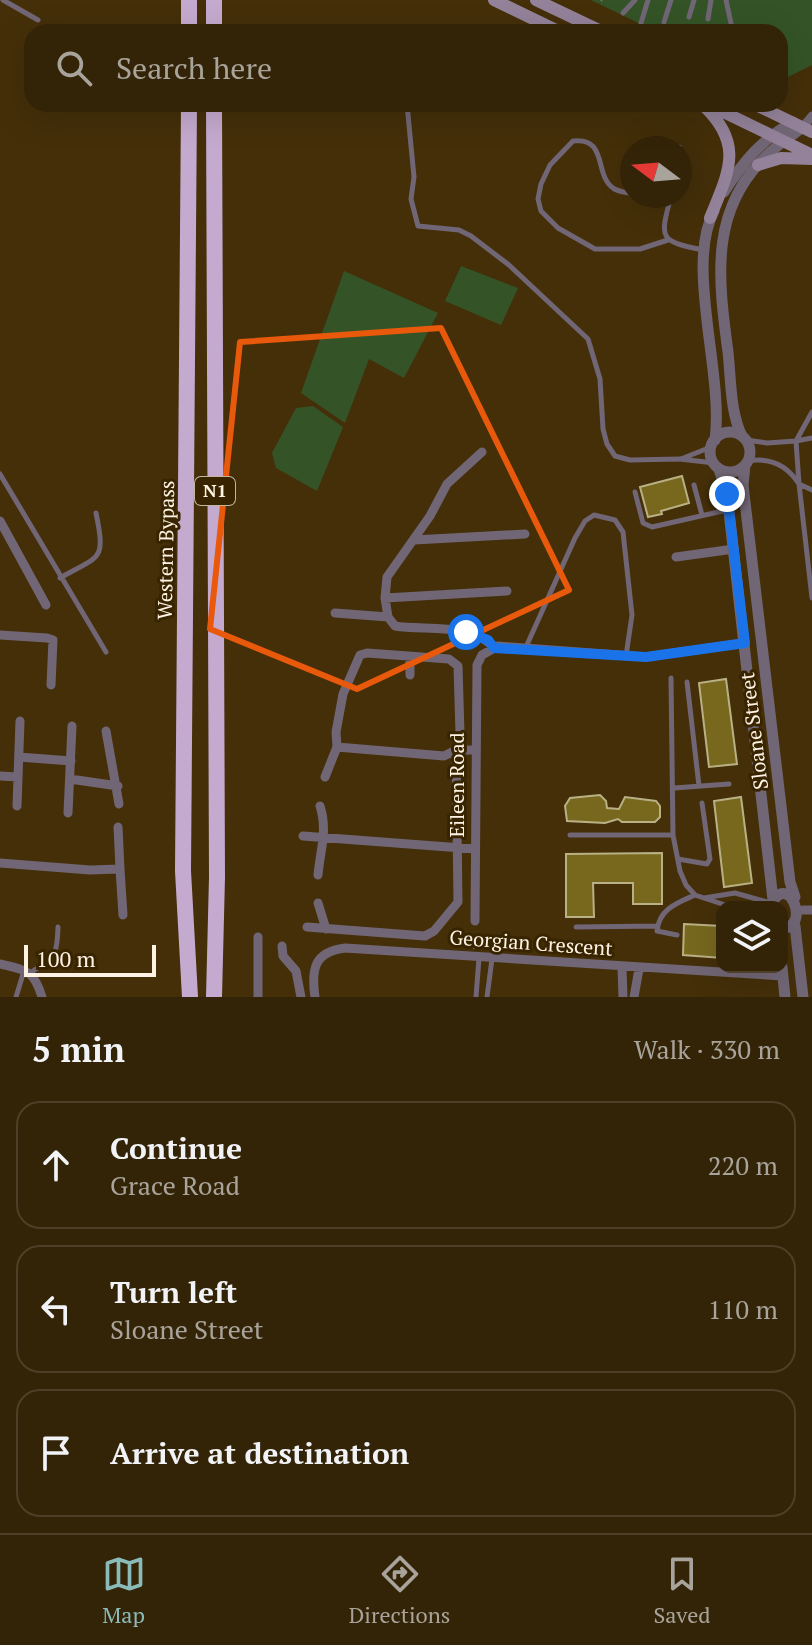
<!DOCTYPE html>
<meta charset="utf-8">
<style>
:root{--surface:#332307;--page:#3b2b11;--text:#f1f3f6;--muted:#a9a49b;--line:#4e4028;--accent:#8bbbb9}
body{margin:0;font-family:"PT Serif",serif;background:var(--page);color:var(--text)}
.controls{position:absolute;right:24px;bottom:24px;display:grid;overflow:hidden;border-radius:16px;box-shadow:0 8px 32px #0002}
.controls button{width:72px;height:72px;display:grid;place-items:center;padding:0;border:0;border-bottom:2px solid var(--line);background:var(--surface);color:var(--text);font:40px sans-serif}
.compass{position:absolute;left:620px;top:136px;width:72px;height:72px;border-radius:50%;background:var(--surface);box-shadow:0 8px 32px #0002;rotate:286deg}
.scale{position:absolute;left:24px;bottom:20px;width:132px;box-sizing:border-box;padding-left:8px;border:4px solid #fef3e4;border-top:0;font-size:22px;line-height:28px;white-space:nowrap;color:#fef3e4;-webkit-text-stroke:6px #392400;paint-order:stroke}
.stop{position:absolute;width:24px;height:24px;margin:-18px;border:6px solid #1a73e8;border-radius:50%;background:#fff}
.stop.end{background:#1a73e8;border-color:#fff;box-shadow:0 2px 8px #0008}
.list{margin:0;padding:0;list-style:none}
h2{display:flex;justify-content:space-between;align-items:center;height:104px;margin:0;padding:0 32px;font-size:34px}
h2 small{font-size:26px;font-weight:400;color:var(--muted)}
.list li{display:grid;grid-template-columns:52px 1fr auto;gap:24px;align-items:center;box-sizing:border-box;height:128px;margin:0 16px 16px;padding:0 16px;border:2px solid var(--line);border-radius:24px}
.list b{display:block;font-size:30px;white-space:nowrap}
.list p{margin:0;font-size:26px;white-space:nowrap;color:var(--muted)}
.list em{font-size:26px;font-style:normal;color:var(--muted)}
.icon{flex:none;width:44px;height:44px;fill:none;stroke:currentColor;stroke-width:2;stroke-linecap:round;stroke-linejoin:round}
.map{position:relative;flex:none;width:812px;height:997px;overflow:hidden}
.search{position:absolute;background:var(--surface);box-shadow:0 8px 32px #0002;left:24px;right:24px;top:24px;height:88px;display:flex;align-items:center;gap:20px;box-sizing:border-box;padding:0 28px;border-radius:24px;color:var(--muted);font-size:30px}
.sheet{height:536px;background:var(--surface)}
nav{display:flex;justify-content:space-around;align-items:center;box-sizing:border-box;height:112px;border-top:2px solid var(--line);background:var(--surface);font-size:22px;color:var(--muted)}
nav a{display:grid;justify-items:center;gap:4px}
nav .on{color:var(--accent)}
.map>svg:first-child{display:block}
.green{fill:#345427}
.building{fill:#77681e;stroke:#bab085;stroke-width:2}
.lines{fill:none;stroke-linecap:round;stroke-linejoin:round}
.path{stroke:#827052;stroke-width:2;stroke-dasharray:4 6;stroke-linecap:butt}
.service{stroke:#716675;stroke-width:5}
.minor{stroke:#716675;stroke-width:9}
.tertiary{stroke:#716675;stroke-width:11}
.secondary{stroke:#938299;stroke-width:12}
.motorway{stroke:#c5aacf;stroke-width:16}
.route{stroke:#1a73e8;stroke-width:10}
.marked{fill:none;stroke:#e8590c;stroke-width:6;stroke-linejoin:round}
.labels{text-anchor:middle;stroke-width:6;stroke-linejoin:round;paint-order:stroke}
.shield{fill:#392400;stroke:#c3b5a0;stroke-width:2}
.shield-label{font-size:18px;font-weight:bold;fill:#fef3e4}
.street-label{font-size:20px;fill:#fef3e4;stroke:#392400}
</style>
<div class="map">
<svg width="812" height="997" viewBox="0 0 812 997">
<rect width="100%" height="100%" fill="#442f09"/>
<path class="green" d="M591 0H812V65L780 81V32H657Z
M461 266 518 288 501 325 445 301Z
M344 271 438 313 404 378 369 359 345 423 301 393Z
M313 406 343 427 317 491 276 468 272 453 296 408Z"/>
<path class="building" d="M682 476 689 503 661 511 662 514 648 517 640 487Z
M726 679 737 764 709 767 699 683Z
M600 795 606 801 607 808 619 809 625 797 656 801 660 806V817L655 822H622L618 819 605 823 567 821 565 806 570 798Z
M741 797 752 883 724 887 714 801Z
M662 853V904H633V883H593L594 917H566V854Z
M684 924 722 926V958L683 955Z"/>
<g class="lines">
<path class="path" d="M601 1 602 0
M474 949V931"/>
<path class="service" d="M3 0 38 20
M726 0 732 28
M623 13 635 0
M689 17 694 0
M708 19 711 0
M664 22 671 0
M641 23 648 0
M407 104 414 177 411 199 418 226 459 230 471 236 509 265 588 339 600 379 603 429 607 444 615 456 630 460 680 459 714 463
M679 148V147
M632 194C626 192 618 192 613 188 594 175 608 137 573 141L550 165 541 184 538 199 541 211 558 228 595 249H640L668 240
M641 196 669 203
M671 196C660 238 658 241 703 250
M812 438 796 441 799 484 812 490
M746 440 767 443 796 441 812 412
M681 459 711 447
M748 461C771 457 787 465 799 484L812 598
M0 474 106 652
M694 485 702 515
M635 492 643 523 652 527 727 510
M60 578C100 555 106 562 96 513
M526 647 575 538 585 521 594 515 615 520 623 532 632 615 626 656
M671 678 673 835 680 871 686 885 695 895 731 907
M687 682 699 786
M674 788 729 784
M570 835H673
M678 859 707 864 710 859 702 803
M704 898 735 893 771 903
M576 927 657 926
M677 935 657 931C659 909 677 903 695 895
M30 973C55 956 57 958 58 927
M16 997 24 971
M476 997 479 958
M487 997 492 959"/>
<path class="minor" d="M803 127 812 116
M482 452 447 484 430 516 387 577 385 598 388 617 395 626C425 631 473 622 494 648
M0 521 46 605
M414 540 525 534
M676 557 734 549
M385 598 507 591
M335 613 388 617
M0 635 47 638 53 640 51 685
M410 675V657
M106 731 119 804
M337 747 444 756 456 750H475
M19 757 71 761
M0 776 18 777
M70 779 118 786
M17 806 20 721
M68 813 72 726
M118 827 120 869
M303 836 475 849
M0 863 90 870 120 869 123 915
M318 875C320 851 328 831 320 806
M318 903 326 929
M803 910H812
M475 921 477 665 482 655 498 646 646 657 745 643
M307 927 425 936 434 931 458 902 456 750 460 734 458 666 449 659 367 653 360 655 343 694 336 732 337 747 325 777
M282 946 283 956 296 971 301 997
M0 964C26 970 34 970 42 997
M622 968 623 997
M258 997V937
M315 997C311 969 314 952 345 948L783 976
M634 997 639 969"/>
<path class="tertiary" d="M724 192C743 162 762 139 793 122
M714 211C685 266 724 374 715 440
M710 452a20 20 0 1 1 40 0a20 20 0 1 1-40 0Z
M742 436C730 412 731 379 728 352 718 277 708 204 774 149 783 141 794 134 803 127
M745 465 743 485 790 882 795 897
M719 469 727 494 773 900
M770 907C788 867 812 929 782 928
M795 926 803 997
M782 967 785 997"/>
<path class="secondary" d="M494 0 560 32
M536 0 603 32
M702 104C745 144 729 171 710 218
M754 104 812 132
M709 105 812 155
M758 165 781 158 812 159"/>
<path class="motorway" d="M189 0V32
M214 0V32
M189 104 183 871 190 997
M214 997 217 877 214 104"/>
</g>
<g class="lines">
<path class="route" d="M466 632 488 640 494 648 646 657 745 643 727 494"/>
</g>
<path class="marked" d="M441 328 569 590 357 689 210 629 240 342Z"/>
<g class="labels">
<rect class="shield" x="195" y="477" width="40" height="28" rx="6"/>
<g class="shield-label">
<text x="215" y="497">N1</text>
</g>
<g class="street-label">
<text transform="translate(166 550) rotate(-89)" y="7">Western Bypass</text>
<text transform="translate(754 731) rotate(-97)" y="7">Sloane Street</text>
<text transform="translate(457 785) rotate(-90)" y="7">Eileen Road</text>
<text transform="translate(531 943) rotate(4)" y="7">Georgian Crescent</text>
</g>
</g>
</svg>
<div class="controls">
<button><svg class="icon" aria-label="layers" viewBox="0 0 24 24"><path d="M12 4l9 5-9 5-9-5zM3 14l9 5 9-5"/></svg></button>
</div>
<svg class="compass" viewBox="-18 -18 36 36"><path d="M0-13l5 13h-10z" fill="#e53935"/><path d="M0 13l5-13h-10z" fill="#a9a49b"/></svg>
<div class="scale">100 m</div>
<div class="stop" style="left:466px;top:632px"></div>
<div class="stop end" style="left:727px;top:494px"></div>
<div class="search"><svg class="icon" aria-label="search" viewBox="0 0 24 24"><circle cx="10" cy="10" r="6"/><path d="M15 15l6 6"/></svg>Search here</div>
</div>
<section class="sheet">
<h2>5 min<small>Walk · 330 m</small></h2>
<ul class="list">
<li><svg class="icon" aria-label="ahead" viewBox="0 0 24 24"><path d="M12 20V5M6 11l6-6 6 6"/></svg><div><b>Continue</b><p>Grace Road</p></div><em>220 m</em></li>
<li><svg class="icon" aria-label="left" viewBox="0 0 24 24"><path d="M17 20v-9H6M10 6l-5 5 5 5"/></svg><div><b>Turn left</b><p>Sloane Street</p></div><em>110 m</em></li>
<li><svg class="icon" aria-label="arrive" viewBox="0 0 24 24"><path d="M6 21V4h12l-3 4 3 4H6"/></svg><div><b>Arrive at destination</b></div></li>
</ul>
</section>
<nav>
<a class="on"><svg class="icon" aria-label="map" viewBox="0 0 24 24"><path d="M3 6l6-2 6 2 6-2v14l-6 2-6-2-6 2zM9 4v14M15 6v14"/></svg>Map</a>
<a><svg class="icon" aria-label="directions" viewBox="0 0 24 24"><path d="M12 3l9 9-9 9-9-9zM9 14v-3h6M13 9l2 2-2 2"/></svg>Directions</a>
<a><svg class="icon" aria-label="saved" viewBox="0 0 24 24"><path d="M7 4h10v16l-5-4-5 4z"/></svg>Saved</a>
</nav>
